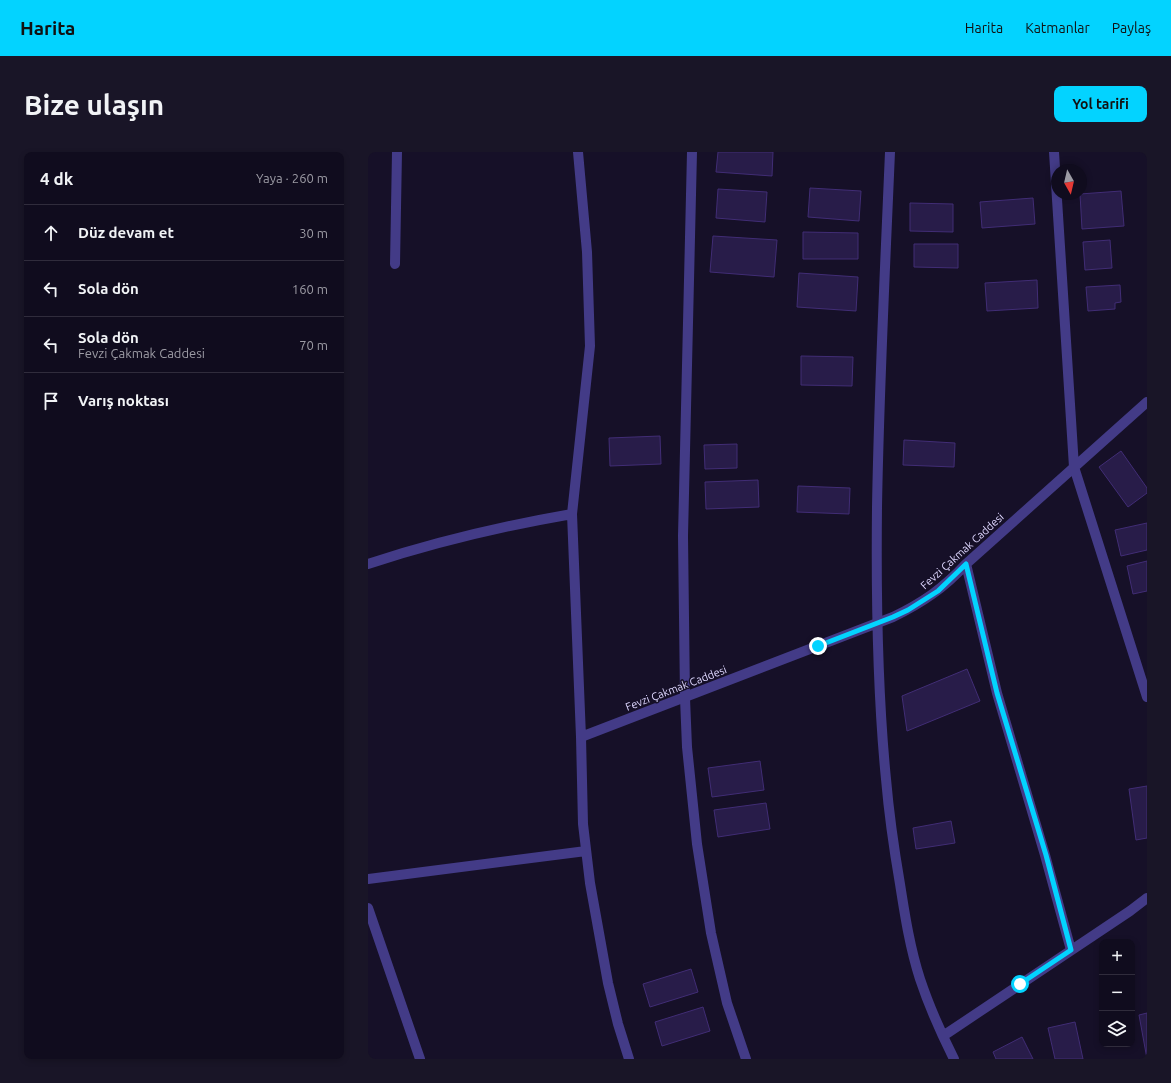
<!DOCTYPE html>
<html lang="tr">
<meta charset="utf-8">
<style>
:root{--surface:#100c1e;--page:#191527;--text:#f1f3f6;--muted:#9c9ba4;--line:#302c3c;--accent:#03d3ff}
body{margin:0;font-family:Ubuntu,sans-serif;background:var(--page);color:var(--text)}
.controls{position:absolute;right:12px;bottom:12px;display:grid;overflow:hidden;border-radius:8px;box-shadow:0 2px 6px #0003}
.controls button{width:36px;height:36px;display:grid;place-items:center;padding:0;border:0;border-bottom:1px solid var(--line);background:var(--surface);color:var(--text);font:20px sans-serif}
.compass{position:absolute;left:683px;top:12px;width:36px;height:36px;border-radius:50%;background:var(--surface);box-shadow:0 2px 6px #0003;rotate:172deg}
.stop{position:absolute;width:12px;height:12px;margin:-9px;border:3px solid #03d3ff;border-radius:50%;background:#fff}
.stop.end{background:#03d3ff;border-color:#fff;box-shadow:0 1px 4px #0008}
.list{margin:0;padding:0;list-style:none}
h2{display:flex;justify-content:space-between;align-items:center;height:52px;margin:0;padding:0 16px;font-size:17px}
h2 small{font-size:13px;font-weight:400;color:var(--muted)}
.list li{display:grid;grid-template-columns:26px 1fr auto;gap:12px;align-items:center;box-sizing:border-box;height:56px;padding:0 16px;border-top:1px solid var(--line)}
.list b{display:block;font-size:15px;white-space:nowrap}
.list p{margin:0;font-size:13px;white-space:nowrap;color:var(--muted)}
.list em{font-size:13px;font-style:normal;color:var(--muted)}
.icon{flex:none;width:22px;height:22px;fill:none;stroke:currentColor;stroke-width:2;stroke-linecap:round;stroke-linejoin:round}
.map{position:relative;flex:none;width:779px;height:907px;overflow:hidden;border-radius:8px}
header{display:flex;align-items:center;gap:24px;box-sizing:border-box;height:56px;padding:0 20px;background:var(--accent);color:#111}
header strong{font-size:19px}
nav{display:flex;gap:22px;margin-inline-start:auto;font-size:14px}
.intro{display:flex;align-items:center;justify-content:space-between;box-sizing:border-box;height:96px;padding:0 24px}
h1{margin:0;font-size:28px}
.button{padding:10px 18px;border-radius:8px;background:var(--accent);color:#111;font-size:14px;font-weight:700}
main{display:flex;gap:24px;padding:0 24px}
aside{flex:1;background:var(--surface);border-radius:8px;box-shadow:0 2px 6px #0003}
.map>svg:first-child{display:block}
.building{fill:#281c49;stroke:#412d75}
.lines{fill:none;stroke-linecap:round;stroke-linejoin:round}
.street{stroke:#433b87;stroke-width:10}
.route{stroke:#03d3ff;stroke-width:5}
.labels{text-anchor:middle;stroke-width:3;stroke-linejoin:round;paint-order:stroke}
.street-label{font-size:11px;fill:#ded7ff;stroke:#161028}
</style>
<header>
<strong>Harita</strong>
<nav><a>Harita</a><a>Katmanlar</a><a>Paylaş</a></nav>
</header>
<div class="intro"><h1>Bize ulaşın</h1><a class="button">Yol tarifi</a></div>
<main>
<aside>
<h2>4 dk<small>Yaya · 260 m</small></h2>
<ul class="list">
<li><svg class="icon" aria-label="ahead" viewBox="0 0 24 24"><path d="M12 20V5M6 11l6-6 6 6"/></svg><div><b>Düz devam et</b></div><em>30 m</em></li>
<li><svg class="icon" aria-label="left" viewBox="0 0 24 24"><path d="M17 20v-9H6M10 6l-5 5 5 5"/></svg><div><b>Sola dön</b></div><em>160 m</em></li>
<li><svg class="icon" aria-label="left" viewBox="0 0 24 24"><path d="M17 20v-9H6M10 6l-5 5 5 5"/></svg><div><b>Sola dön</b><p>Fevzi Çakmak Caddesi</p></div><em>70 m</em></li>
<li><svg class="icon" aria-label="arrive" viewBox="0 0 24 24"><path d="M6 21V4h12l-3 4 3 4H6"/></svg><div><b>Varış noktası</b></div></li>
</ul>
</aside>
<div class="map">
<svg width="779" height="907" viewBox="0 0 779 907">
<rect width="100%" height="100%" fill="#161028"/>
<path class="building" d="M350 0H405L404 24 348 20Z
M442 36 493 39 491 69 440 65Z
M350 37 399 40 397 70 348 66Z
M753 39 756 74 714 77 712 42Z
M665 46 667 72 614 76 612 50Z
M542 51 585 52V80L542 79Z
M435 80 490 81V107H435Z
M345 84 409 88 406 125 342 120Z
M742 88 744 116 717 118 715 90Z
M546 92H590V116L546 115Z
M431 121 490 125 488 159 429 155Z
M669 128 670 156 619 159 617 131Z
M752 133 753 150 747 151V157L720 159 718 135Z
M433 204 485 205 484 234 433 233Z
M292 284 293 312 242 314 241 286Z
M536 288 587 291 586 315 535 313Z
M369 292V316L337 317 336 293Z
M753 299 779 336V341L760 355 731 315Z
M390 328 391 355 338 357 337 330Z
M430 334 482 336 481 362 429 360Z
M779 371V398L753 404 747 378Z
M779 409V439L765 442 759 414Z
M599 517 612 549 539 579 534 544Z
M392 609 396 638 344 645 340 616Z
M779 634V686L768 688 761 637Z
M398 651 402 677 350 685 346 658Z
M583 669 587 691 548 697 545 676Z
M323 817 330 840 282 855 275 832Z
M335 855 342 879 294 894 287 870Z
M779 861V907L771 863Z
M707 870 715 907H687L680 876Z
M654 885 665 907H628L625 900Z"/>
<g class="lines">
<path class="street" d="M210 0 219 100 222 194 204 362 213 585 215 672 222 731 240 831 250 872 261 907
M324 0 315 384 317 546 319 595 329 692 343 781 359 851 378 907
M522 0C517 118 511 237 509 355 508 446 509 536 518 627 521 662 526 697 532 732 537 764 542 796 552 827 561 854 573 881 586 907
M686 0 706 315 779 545
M27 112 29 0
M0 412C67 390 135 374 204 362
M598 412 629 541 677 703 703 798
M213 585 525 465C554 451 576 436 598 412L779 250
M0 727 218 699
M0 756 52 907
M575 884 762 759 779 746"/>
</g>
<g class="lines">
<path class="route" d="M450 494 525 465 540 458 570 439 598 412 629 541 678 703 703 798 652 832"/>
</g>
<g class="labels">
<g class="street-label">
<text transform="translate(594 399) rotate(-42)" y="4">Fevzi Çakmak Caddesi</text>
<text transform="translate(308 536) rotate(-21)" y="4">Fevzi Çakmak Caddesi</text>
</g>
</g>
</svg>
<div class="controls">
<button>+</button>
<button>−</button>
<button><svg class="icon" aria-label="layers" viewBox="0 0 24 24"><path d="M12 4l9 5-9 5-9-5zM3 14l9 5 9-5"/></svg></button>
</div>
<svg class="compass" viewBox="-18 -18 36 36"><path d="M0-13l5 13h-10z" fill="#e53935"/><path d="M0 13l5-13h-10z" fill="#9c9ba4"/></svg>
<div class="stop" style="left:652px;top:832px"></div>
<div class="stop end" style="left:450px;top:494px"></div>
</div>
</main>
